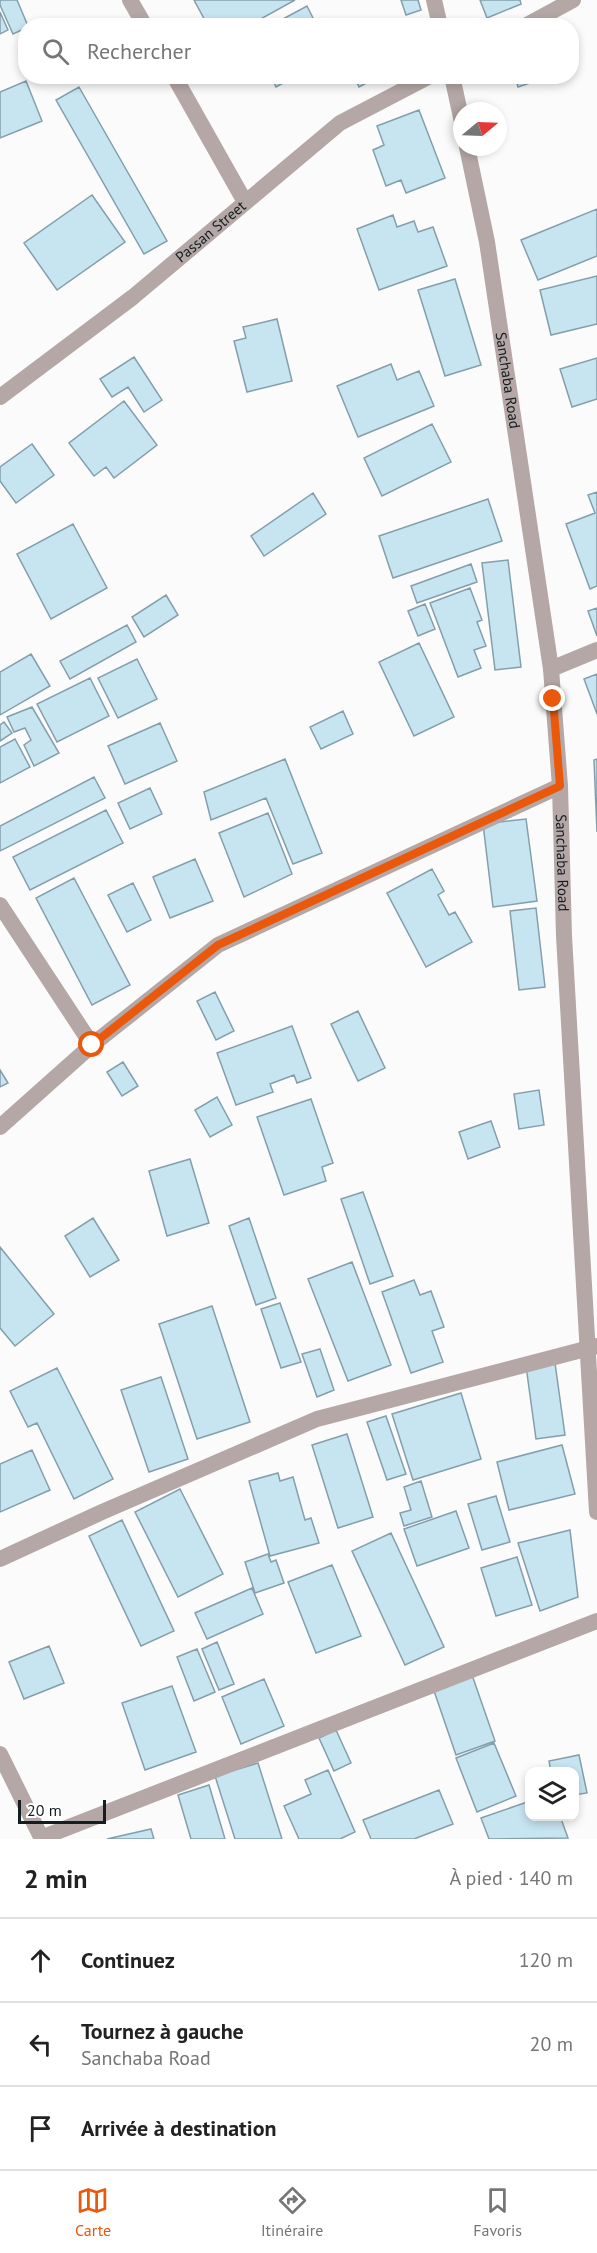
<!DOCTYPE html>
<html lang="fr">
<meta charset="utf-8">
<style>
:root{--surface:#fff;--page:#f2f2f2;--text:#222;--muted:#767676;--line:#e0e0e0;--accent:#ea580c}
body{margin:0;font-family:"PT Sans",sans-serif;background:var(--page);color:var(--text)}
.controls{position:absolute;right:18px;bottom:18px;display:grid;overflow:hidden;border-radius:12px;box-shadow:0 3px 9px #0003}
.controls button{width:54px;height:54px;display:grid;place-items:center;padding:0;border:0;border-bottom:2px solid var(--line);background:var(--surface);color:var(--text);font:30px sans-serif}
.compass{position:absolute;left:453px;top:102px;width:54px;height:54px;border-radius:50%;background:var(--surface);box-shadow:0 3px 9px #0003;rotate:71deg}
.scale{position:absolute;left:18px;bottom:15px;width:88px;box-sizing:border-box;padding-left:6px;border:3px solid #131e23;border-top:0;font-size:16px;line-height:21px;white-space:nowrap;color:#131e23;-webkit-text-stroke:4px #fff;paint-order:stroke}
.stop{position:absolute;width:18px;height:18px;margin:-14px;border:4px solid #ea580c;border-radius:50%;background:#fff}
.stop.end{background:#ea580c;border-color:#fff;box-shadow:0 2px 6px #0008}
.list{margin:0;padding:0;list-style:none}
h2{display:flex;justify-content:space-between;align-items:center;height:78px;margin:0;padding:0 24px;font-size:26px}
h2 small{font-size:20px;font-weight:400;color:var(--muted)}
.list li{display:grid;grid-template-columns:39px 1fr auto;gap:18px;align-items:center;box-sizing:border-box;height:84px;padding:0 24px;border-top:2px solid var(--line)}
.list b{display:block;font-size:22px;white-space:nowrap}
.list p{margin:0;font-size:20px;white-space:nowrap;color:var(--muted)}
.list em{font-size:20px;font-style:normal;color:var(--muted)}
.icon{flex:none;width:33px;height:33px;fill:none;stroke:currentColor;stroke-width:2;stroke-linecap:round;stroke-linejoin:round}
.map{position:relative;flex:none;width:597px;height:1839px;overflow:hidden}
.search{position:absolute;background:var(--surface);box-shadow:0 3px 9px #0003;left:18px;right:18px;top:18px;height:66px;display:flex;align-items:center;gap:15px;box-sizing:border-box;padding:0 21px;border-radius:24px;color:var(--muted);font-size:22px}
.sheet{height:330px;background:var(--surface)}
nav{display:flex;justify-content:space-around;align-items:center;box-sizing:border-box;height:84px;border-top:2px solid var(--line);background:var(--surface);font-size:16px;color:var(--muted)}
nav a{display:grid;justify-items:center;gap:3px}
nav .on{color:var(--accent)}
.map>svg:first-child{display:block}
.building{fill:#c7e4f1;stroke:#839fab;stroke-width:1.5}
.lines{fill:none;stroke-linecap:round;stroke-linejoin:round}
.minor{stroke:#b4a7a5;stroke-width:16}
.tertiary{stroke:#b4a7a5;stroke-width:16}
.route{stroke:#ea580c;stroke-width:8}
.labels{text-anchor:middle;stroke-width:4.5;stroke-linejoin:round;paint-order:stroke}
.street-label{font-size:15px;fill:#131e23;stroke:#fff}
</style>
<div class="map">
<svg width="597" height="1839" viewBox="0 0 597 1839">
<rect width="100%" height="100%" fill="#fbfbfb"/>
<path class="building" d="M0 0H17L28 26H26V28L13 34 0 5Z
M194 0H295L248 26H208Z
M401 0H418L421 10 406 15Z
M480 0H520L521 4 487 18Z
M307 6 317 26H270Z
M0 12 8 30 0 34Z
M271 76H296L276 87Z
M354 76H380L359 87Z
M515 76H548V77L518 87Z
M26 81 42 121 0 138V92Z
M79 87 167 241 144 254 56 100Z
M419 110 445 178 406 193 401 180 386 186 373 150 384 145 377 126Z
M92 195 125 242 57 290 24 243Z
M597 209V256L538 280 521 240Z
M393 215 397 227 414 221 418 232 433 227 447 266 379 290 357 229Z
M597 276V324L551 335 540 290Z
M455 279 481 365 445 376 418 290Z
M277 319 292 381 247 392 234 341 246 338 243 327Z
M134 357 162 400 144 412 128 387 112 397 100 379Z
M597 358V399L572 407 560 369Z
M391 364 397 380 419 371 434 406 358 437 337 386Z
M124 401 157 445 114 478 106 467 94 476 69 443Z
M432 424 451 462 382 496 364 458Z
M32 444 54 475 16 503 0 481V467Z
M597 492V586L590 589 566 524 595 513 588 495Z
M313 493 326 514 264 556 251 536Z
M488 499 502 541 393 578 379 536Z
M73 524 107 588 51 619 17 554Z
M508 560 521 667 495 670 482 563Z
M471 564 477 582 417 603 411 586Z
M470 588 482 620 477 622 486 646 474 650 481 668 458 677 430 603Z
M166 595 178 615 144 637 132 617Z
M425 604 435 629 418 636 408 611Z
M597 608V636L588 611Z
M127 625 136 642 70 679 60 661Z
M419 643 454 717 414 736 379 662Z
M31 654 50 686 0 715V672Z
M137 659 157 699 118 718 98 678Z
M597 674V714L584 679Z
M90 678 109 716 57 742 37 704Z
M32 707 59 753 34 766 24 745 31 740 25 728 14 732 7 717Z
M343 711 353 734 321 749 310 727Z
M4 722 12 733 0 741V725Z
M160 723 177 761 125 784 108 746Z
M15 739 30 767 0 783V747Z
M285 759 322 853 293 864 266 798 211 820 204 792Z
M597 759V832L594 760Z
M94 777 105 798 0 851V826Z
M150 788 162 814 130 829 118 803Z
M106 810 123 843 30 890 13 857Z
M268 813 292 874 244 897 219 833Z
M526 819 537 901 493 907 483 824Z
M195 859 213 901 170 918 153 877Z
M432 869 444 891 438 895 449 915 455 912 472 942 426 967 387 893Z
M74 878 130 985 92 1005 36 898Z
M133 883 151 920 127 932 108 895Z
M536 908 545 987 519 990 510 911Z
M215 992 234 1031 216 1040 197 1001Z
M358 1011 385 1068 358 1081 331 1024Z
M292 1026 311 1078 297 1083 294 1075 270 1084 273 1092 236 1105 217 1053Z
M123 1062 138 1086 122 1096 107 1072Z
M0 1070 8 1083 0 1087Z
M539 1090 544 1125 519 1129 514 1094Z
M217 1097 232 1125 210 1137 195 1110Z
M311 1099 333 1163 322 1167 326 1181 284 1195 257 1117Z
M491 1121 500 1147 468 1159 459 1132Z
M190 1159 209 1223 167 1236 149 1171Z
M363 1192 393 1276 370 1284 341 1199Z
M93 1218 119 1260 90 1277 65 1236Z
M249 1218 276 1298 256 1305 229 1226Z
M0 1247 54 1314 15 1346 0 1328Z
M352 1262 391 1365 348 1381 308 1279Z
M414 1280 420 1295 431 1291 444 1327 432 1331 443 1362 411 1373 382 1292Z
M280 1303 301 1362 281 1368 261 1309Z
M212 1306 250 1422 197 1439 159 1324Z
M320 1349 334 1390 317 1397 302 1354Z
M555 1363 565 1435 536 1439 526 1366Z
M57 1368 113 1479 74 1499 37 1423 28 1427 10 1391Z
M161 1377 188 1459 149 1472 121 1390Z
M461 1393 481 1459 413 1480 392 1414Z
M386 1416 406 1474 387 1480 367 1422Z
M347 1434 373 1517 338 1528 312 1445Z
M562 1445 575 1494 509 1510 497 1462Z
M32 1450 50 1490 0 1512V1464Z
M278 1473 280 1481 293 1477 305 1520 311 1518 319 1543 270 1556 249 1481Z
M421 1481 432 1517 404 1526 400 1513 411 1510 404 1487Z
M180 1489 223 1574 178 1597 135 1512Z
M496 1496 510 1542 482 1550 468 1504Z
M456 1511 469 1548 417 1566 404 1529Z
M122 1520 174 1631 141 1646 89 1536Z
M570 1530 578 1597 540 1611 518 1543Z
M391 1533 444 1647 405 1665 352 1551Z
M268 1554 271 1562 276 1560 284 1583 255 1593 245 1562Z
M517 1557 532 1605 496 1616 481 1568Z
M332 1565 361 1636 316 1653 288 1582Z
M252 1588 263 1614 207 1639 195 1613Z
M217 1642 234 1684 219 1690 202 1649Z
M49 1646 64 1683 24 1699 9 1662Z
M197 1649 215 1692 194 1701 177 1657Z
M472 1675 495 1741 456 1755 433 1688Z
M264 1679 284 1726 241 1744 222 1697Z
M172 1686 196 1752 145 1770 122 1703Z
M336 1730 351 1763 334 1771 319 1738Z
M494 1743 516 1796 477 1812 456 1758Z
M579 1755 587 1793 574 1795V1772H551L549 1761Z
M258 1763 282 1839H235L215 1776Z
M328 1770 355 1832 340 1839H299L284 1806 311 1794 305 1780Z
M209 1785 225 1839H191L178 1795Z
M439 1790 453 1824 414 1839H371L363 1820Z
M530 1801V1816H560L568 1838 489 1839 481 1818Z
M151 1829 154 1839H107Z"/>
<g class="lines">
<g class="minor">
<path d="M130 0 145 26"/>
<path d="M525 26 573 0"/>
<path d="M174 76 245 202"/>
<path id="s1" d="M0 397 133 297 340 123 430 76"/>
<path d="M551 669 597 650"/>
<path d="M0 905 92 1045"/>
<path d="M0 1127 92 1045 218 945 560 786"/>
<path d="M0 1559 102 1512 317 1419 597 1346"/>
<path d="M0 1754 42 1839"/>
<path d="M41 1838 597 1621"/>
</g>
<g class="tertiary">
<path d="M434 0 440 26"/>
<path d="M452 76 462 122"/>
<path id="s2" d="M467 147 487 242 551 669 560 786 564 936 597 1512"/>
</g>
</g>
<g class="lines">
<path class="route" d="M92 1045 218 945 560 786 553 699"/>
</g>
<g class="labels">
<g class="street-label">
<text dy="5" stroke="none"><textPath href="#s1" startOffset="268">Passan Street</textPath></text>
<text dy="5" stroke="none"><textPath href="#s2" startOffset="237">Sanchaba Road</textPath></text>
<text dy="5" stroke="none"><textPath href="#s2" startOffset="723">Sanchaba Road</textPath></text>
</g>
</g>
</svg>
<div class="controls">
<button><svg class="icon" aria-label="layers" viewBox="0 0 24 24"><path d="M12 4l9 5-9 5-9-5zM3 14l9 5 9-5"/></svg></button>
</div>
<svg class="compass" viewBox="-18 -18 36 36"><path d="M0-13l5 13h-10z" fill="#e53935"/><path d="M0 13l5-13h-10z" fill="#767676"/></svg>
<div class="scale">20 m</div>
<div class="stop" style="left:92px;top:1045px"></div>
<div class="stop end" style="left:553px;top:699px"></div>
<div class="search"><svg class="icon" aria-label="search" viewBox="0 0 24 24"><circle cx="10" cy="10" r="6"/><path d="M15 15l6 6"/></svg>Rechercher</div>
</div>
<section class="sheet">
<h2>2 min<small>À pied · 140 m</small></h2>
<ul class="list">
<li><svg class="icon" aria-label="ahead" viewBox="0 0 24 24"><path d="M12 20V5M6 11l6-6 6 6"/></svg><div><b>Continuez</b></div><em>120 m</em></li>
<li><svg class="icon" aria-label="left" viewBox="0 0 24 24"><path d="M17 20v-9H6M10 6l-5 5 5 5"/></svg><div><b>Tournez à gauche</b><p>Sanchaba Road</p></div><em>20 m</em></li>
<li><svg class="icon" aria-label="arrive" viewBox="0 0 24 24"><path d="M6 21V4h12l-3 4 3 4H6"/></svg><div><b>Arrivée à destination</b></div></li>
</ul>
</section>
<nav>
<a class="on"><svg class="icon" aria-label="map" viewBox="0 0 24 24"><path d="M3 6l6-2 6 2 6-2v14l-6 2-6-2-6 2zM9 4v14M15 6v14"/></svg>Carte</a>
<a><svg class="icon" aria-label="directions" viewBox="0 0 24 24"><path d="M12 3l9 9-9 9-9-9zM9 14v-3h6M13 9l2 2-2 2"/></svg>Itinéraire</a>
<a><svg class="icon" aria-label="saved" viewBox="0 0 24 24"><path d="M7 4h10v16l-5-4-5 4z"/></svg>Favoris</a>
</nav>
